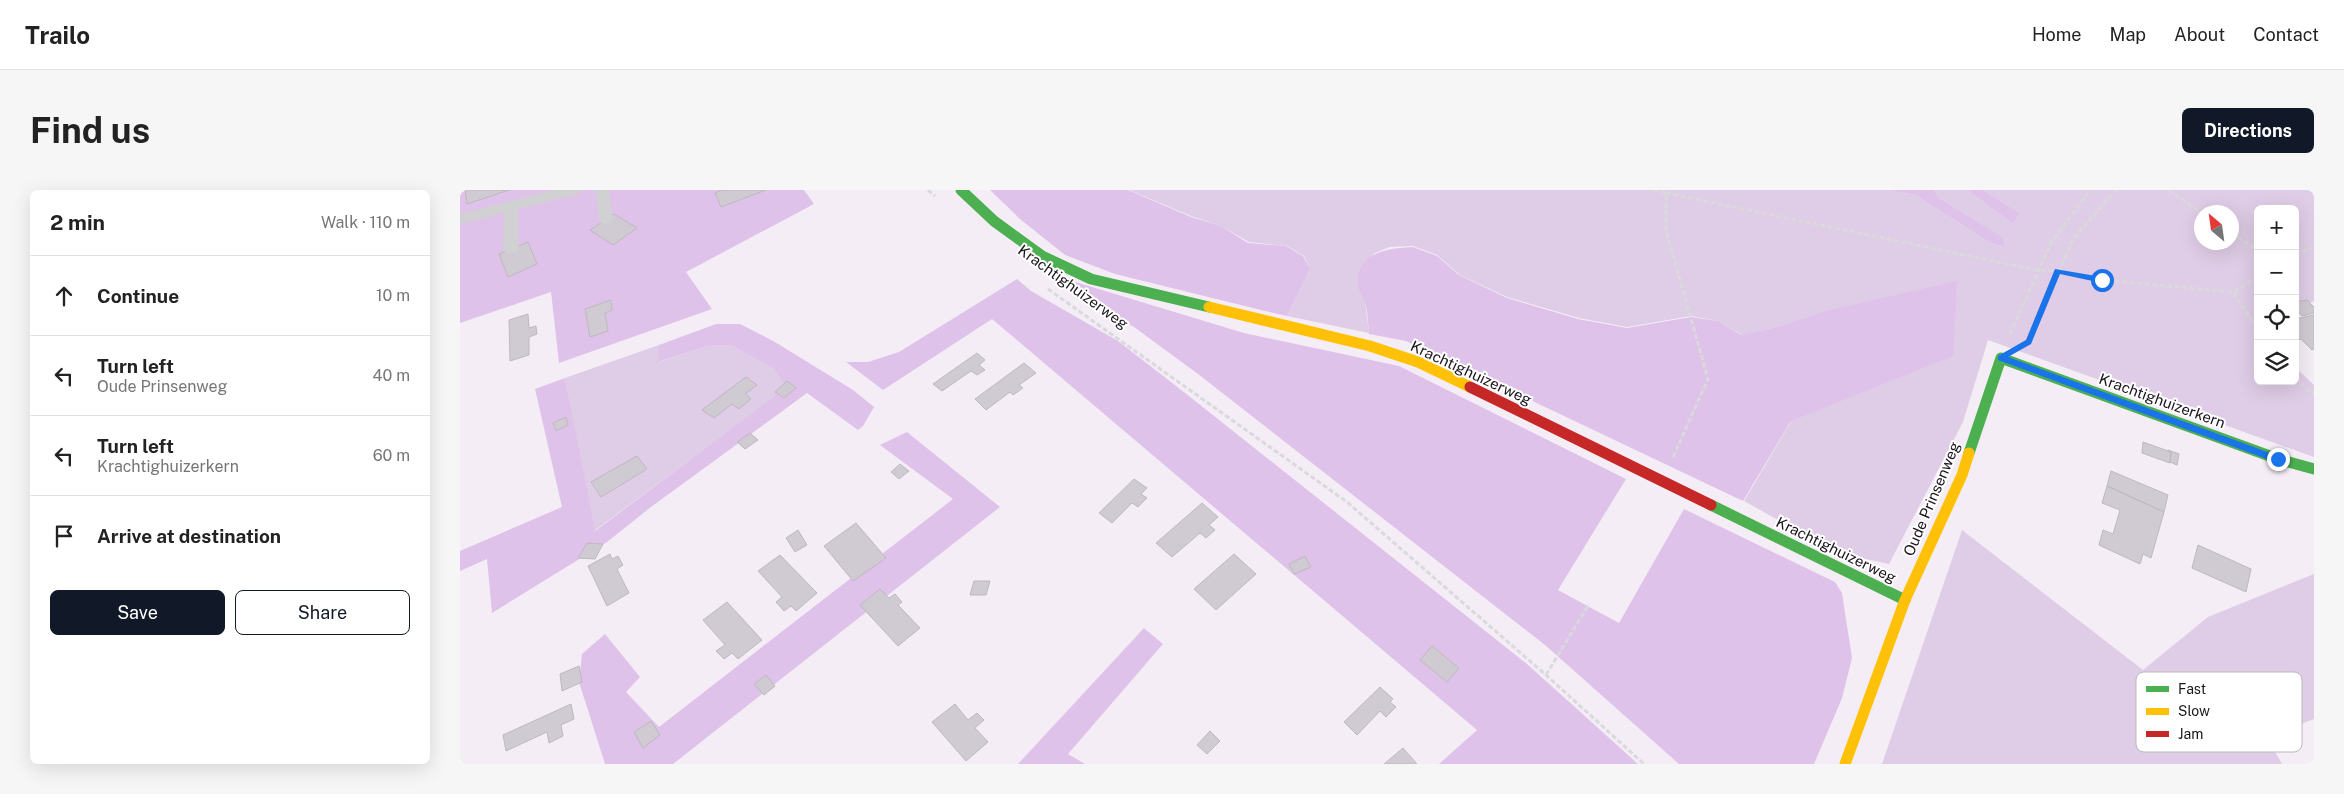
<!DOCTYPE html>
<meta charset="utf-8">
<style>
:root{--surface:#fff;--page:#f6f6f6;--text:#222;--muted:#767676;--line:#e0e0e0;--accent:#111827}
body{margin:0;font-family:"Public Sans",sans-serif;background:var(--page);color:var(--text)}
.controls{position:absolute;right:15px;top:15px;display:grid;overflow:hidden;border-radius:8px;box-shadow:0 5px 20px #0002}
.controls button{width:45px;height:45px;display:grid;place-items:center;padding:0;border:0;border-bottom:1px solid var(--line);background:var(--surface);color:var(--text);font:25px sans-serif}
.compass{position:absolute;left:1734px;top:15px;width:45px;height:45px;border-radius:50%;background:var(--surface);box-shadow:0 5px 20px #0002;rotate:331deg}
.stop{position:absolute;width:15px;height:15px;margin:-11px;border:4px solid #1a73e8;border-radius:50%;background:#fff}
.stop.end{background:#1a73e8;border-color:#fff;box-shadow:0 1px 5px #0008}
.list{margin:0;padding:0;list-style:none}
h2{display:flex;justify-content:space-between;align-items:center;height:65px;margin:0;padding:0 20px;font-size:21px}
h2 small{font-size:16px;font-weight:400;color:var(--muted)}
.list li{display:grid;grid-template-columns:32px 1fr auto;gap:15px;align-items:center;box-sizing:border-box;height:80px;padding:0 20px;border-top:1px solid var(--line)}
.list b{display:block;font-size:19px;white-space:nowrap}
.list p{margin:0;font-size:16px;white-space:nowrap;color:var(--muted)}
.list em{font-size:16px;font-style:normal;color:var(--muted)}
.actions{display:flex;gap:10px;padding:15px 20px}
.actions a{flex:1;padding:11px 0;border:1px solid var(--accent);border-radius:8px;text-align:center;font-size:18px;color:var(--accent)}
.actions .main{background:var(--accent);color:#fff}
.icon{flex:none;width:28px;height:28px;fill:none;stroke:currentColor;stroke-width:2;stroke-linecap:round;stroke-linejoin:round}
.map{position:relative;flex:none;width:1854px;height:574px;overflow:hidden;border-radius:8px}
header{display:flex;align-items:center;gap:30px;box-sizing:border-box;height:70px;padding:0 25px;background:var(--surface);border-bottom:1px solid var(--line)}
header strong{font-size:24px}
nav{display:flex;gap:28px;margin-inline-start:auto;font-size:18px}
.intro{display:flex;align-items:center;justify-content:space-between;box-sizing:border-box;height:120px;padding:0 30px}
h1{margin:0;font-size:35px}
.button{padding:12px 22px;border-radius:8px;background:var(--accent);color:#fff;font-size:18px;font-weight:700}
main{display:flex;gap:30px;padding:0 30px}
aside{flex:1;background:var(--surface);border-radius:8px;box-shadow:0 5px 20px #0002}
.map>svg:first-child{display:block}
.green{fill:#dfcce6;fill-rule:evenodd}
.forest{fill:#dfc2e9}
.building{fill:#d0cad2;stroke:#beb8bf}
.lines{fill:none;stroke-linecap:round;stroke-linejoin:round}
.path{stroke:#dad9db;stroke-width:3;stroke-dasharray:5 2.5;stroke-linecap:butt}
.lane{fill:#d1d0d2;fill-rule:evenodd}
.fast{stroke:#4caf50;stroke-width:11}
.slow{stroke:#ffc107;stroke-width:11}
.jam{stroke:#c62828;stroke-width:11}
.route{fill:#1a73e8}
.labels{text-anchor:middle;stroke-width:4;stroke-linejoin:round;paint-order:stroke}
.street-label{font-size:15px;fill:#1a161c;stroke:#fff}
.key{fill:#fff;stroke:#bab9bb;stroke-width:1}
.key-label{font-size:14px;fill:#1a161c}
</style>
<header>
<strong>Trailo</strong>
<nav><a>Home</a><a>Map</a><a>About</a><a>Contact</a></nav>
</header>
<div class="intro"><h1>Find us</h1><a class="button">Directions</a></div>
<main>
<aside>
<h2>2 min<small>Walk · 110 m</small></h2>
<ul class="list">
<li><svg class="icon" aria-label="ahead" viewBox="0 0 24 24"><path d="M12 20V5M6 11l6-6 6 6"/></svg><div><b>Continue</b></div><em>10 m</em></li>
<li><svg class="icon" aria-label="left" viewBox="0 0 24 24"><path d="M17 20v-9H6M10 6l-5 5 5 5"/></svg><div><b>Turn left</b><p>Oude Prinsenweg</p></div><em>40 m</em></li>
<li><svg class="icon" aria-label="left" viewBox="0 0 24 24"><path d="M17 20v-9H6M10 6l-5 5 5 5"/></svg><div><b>Turn left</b><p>Krachtighuizerkern</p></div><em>60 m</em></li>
<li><svg class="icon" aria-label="arrive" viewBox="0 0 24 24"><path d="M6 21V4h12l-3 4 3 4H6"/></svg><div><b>Arrive at destination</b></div></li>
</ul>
<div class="actions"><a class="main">Save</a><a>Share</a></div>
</aside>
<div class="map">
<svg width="1854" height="574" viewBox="0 0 1854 574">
<rect width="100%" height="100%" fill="#f4edf6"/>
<path class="green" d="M669 0H1427L1455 5 1532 54 1543 57V47L1479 8 1474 0H1507L1553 34 1560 23 1523 0H1854V111L1835 120V19H1798V191H1835V177L1854 195V267L1528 150 1503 232 1429 374 1378 363 1284 311 1332 230 1321 136 1282 145 1258 131 1231 126 1167 137 1119 128 1047 107 1000 85 977 65 953 56 930 57 915 63 901 78 909 143 827 126 850 79 844 66 827 56 789 52 761 36 731 26ZM1742 22H1772V52H1742Z
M199 155V172L247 156 270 155 314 179 328 197 134 341 105 188Z
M1502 340 1683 480 1748 427 1854 384V529L1807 547 1822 574H1422Z"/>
<path class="forest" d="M0 0H344L354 14 226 82 252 119 99 173 91 102 0 133Z
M530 0H668L731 27 761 36 788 53 826 56 843 66 850 79 827 126 805 121 655 84 605 65 560 29Z
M1427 0H1474L1479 8 1543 47 1544 57 1532 54 1455 5Z
M1507 0H1523L1560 23 1553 34Z
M953 57 977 66 999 85 1047 108 1118 129 1167 138 1231 127 1258 131 1281 145 1321 136 1366 121 1497 91 1493 166 1331 231 1283 311 946 151 909 144C908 133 908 122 905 112 903 106 898 100 898 94 896 62 929 58 953 57Z
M579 81 784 143 939 176 1166 289 1098 400 1159 433 1224 319 1375 392 1382 403 1392 468 1382 508 1354 574H1219L1085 455 738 184 674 137Z
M557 89 571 101 658 151 720 199 1067 474 1178 574H979L1017 540 532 129 423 200 386 172H408L439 162Z
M256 134H280L315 152 393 200 414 217 403 236 398 240 347 203 191 317 147 352 32 423 27 369 0 381V361L102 317 75 199 105 188 135 341 327 197 314 179 270 155 247 156 198 172 199 155Z
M447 242 540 317 213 574H145L119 492 122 464 145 444 180 487 166 502 199 537 493 309 420 255Z
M684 438 703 454 608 564 625 574H558Z"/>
<path class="building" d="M5 0H49L7 14Z
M262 0H306L261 17 255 3Z
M154 24 177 38 153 55 130 40Z
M68 52 77 74 48 87 39 64Z
M151 110 152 120 145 123 148 141 130 147 125 119Z
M1847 110 1854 117V123L1842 126 1835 119V112Z
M68 124 69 138 76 136 77 144 69 147V165L50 171 49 130Z
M1854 125V159L1852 160 1841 149 1835 150V129Z
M517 163 525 170 519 175 525 180 517 185 511 181 482 201 473 194Z
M564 173 576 183 559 195 563 198 553 205 550 202 526 220 515 209Z
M286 187 297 195 285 204 291 209 279 219 272 214 254 228 242 220Z
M327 191 336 198 324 208 315 202Z
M106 227 108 235 96 241 93 233Z
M290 243 298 250 285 259 277 252Z
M1683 252 1711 262 1710 273 1682 263Z
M1708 260 1719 264 1717 275 1710 272 1711 262Z
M177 266 187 279 141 307 131 292Z
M440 274 449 281 439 289 431 282Z
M1651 281 1708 305 1704 322 1647 296Z
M674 289 687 298 681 304 687 308 678 317 672 313 652 333 639 323Z
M1647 296 1704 322 1691 368 1683 364 1680 374 1639 355 1643 340 1653 344 1660 320 1642 313Z
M742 313 758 327 749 335 755 340 746 348 740 343 712 367 696 353Z
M396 333 426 368 393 391 364 356Z
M338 340 347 355 335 362 326 348Z
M127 353 143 354 135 369 118 368Z
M1738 355 1791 379 1786 402 1732 378Z
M150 364 152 369 158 366 163 375 157 379 169 403 147 416 128 376Z
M774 364 796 384 756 420 734 399Z
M320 365 357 403 336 421 331 416 324 421 316 412 322 407 298 381Z
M845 366 851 377 834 384 829 374Z
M514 391H530L526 405H510Z
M420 399 429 408 435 404 442 412 438 415 460 438 438 456 400 415Z
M267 412 302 450 278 469 272 463 264 469 256 461 265 455 243 430Z
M972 456 999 478 987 492 960 470Z
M119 476 122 492 102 501 100 484Z
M306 485 315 496 304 505 294 494Z
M920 497 933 509 930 512 936 517 926 527 920 521 897 545 884 532Z
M111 514 114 529 101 535 103 546 89 553 87 542 46 561 43 545Z
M495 514 508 530 517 523 524 530 515 538 528 552 506 571 472 532Z
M191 531 200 545 183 558 174 542Z
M750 541 760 551 747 564 737 555Z
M943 558 957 574H924Z"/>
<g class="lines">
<path class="path" d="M468 0 475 6
M1194 0 1206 3 1207 0
M1709 0 1742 23
M1772 43 1798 61
M1835 65 1854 57
M1798 87 1773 102 1798 140
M588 99 887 312 1086 485 1184 574
M1550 144 1591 53 1630 0
M1569 151 1613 49 1656 0
M1835 188 1854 205
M1213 267 1248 189 1206 40V3L1577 80 1598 81 1642 90 1773 102
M1086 485 1129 414"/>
<path class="lane" d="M94 0H121L119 4 58 19 59 59 56 63H46L43 59 44 23 0 34V24Z
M135 0H149L153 29 151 33H141L139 29Z"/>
<path class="fast" d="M501 0 534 31 582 66 631 89 749 117
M1509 263 1541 168 1818 269 1854 279
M1251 315 1445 410"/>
<path class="slow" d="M749 117 910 156 958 172 1010 197
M1385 574 1445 410 1502 285 1509 263"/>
<path class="jam" d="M1010 197 1251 315"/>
</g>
<path class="route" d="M1595 79 1642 87 1646 90 1642 93 1600 84 1571 154 1548 167 1821 267V272H1815L1538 170V166L1566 150Z"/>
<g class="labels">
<g class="street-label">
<text transform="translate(613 97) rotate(36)" y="5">Krachtighuizerweg</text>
<text transform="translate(1011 183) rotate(25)" y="5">Krachtighuizerweg</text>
<text transform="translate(1702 211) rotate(20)" y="5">Krachtighuizerkern</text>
<text transform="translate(1472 309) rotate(-67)" y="5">Oude Prinsenweg</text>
<text transform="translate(1376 360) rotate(26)" y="5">Krachtighuizerweg</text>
</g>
</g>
<rect x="1676" y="482" width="166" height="80" rx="8" class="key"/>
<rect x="1686" y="496" width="23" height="6" fill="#4caf50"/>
<rect x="1686" y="518" width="23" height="7" fill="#ffc107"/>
<rect x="1686" y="541" width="23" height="6" fill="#c62828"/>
<g class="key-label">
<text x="1718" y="504">Fast</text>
<text x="1718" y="526">Slow</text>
<text x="1718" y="549">Jam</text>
</g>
</svg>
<div class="controls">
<button>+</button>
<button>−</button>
<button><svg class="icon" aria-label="locate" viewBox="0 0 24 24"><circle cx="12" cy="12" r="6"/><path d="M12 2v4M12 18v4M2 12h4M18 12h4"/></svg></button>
<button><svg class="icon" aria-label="layers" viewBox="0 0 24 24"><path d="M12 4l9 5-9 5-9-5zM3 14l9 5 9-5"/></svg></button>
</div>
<svg class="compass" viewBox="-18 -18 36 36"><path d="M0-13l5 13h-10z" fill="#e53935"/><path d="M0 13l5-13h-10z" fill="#767676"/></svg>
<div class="stop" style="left:1642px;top:90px"></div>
<div class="stop end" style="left:1818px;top:269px"></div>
</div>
</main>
